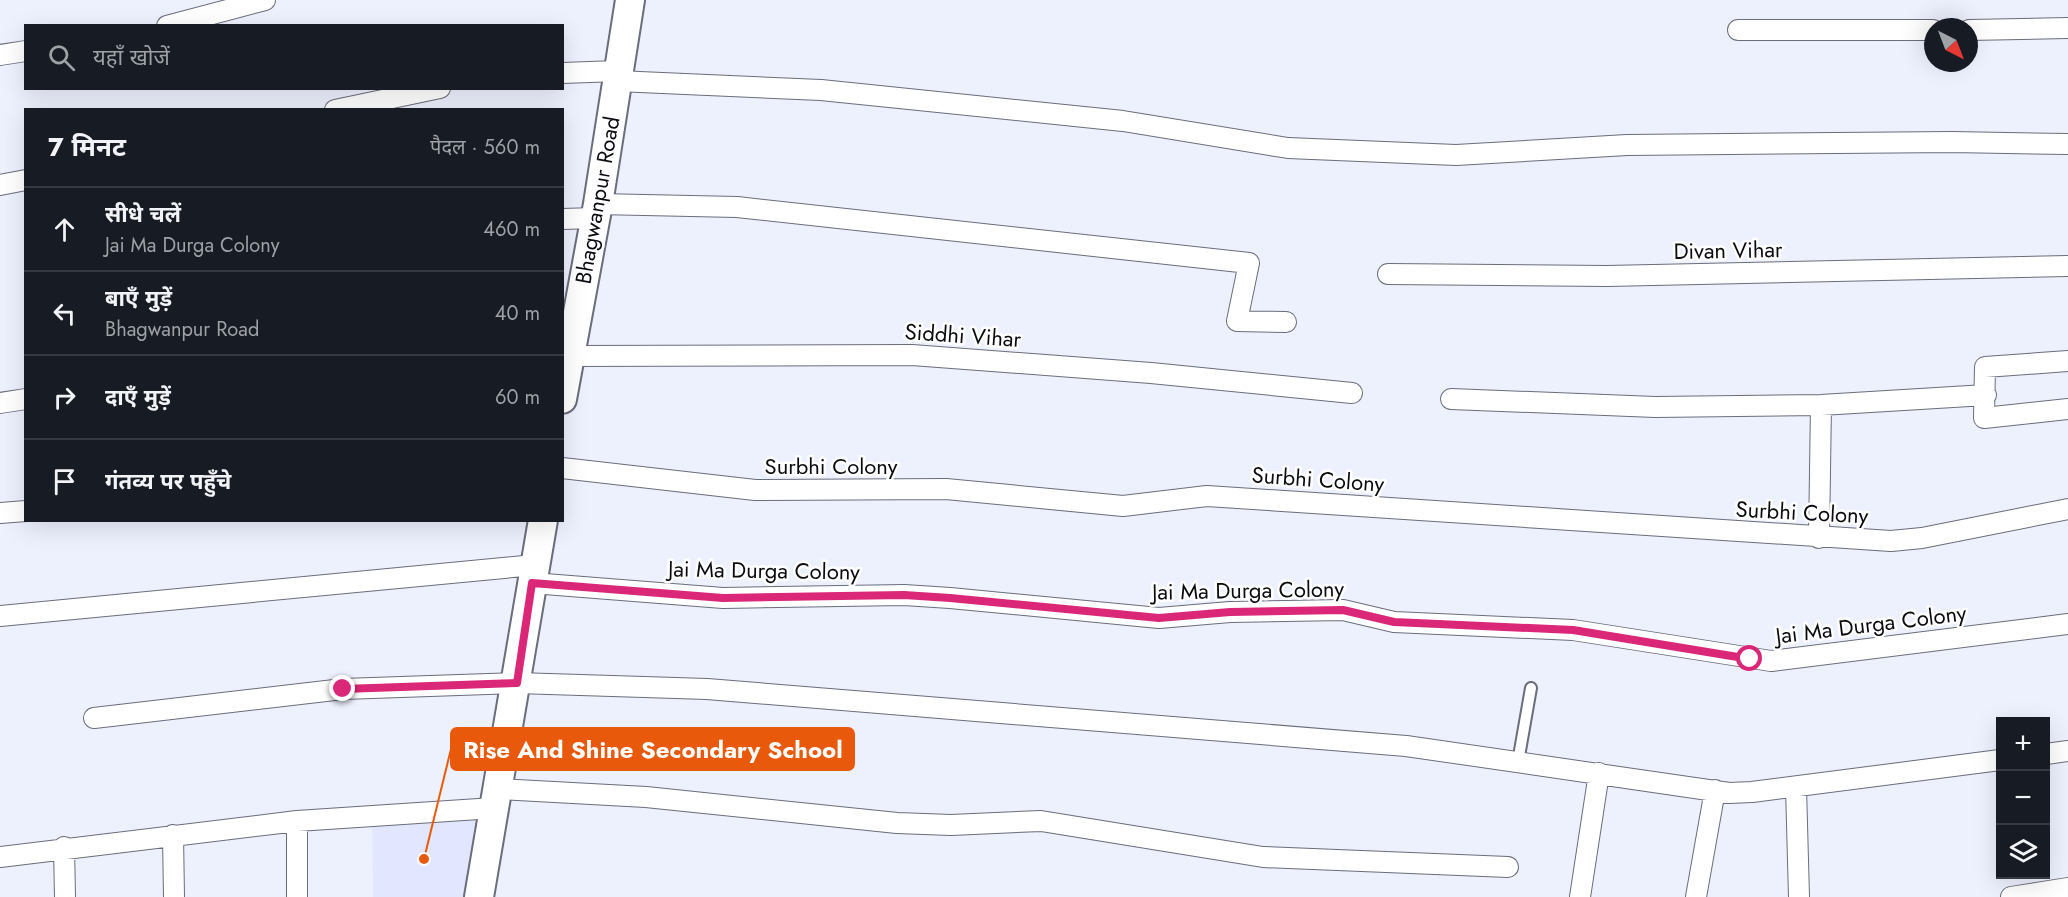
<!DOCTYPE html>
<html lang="hi">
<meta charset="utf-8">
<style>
:root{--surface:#171b24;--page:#242831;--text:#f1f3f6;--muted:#9ea1a6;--line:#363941}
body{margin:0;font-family:Jost,"Noto Sans Devanagari",sans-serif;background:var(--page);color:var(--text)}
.controls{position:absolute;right:18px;bottom:18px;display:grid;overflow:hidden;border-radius:0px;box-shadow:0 6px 24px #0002}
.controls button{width:54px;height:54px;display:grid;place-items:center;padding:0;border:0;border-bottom:2px solid var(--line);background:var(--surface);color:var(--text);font:30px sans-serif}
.compass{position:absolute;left:1924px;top:18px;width:54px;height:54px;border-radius:50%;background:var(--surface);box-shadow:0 6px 24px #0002;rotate:138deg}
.stop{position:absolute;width:18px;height:18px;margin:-14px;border:4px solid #db2777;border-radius:50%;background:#fff}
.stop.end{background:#db2777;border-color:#fff;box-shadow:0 2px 6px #0008}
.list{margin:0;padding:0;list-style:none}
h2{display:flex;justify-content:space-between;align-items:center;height:78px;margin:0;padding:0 24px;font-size:26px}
h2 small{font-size:20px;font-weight:400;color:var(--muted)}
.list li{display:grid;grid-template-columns:39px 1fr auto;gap:18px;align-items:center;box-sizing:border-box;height:84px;padding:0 24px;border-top:2px solid var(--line)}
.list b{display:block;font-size:22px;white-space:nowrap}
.list p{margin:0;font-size:20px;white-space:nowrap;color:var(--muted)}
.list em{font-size:20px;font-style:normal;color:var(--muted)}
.icon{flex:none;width:33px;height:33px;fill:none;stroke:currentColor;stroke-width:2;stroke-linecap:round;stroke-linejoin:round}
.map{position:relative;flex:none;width:2068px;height:897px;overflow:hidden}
.search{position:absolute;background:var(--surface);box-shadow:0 6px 24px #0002;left:24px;top:24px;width:540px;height:66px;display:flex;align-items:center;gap:15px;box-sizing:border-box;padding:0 21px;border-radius:0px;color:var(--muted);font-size:22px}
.panel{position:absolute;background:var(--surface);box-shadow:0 6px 24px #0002;left:24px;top:108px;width:540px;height:414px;border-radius:0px}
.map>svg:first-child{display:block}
.built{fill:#e2e7ff}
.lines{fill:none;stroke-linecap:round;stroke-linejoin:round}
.lane-casing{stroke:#6a6d7b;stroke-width:14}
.street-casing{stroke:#6a6d7b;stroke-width:22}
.secondary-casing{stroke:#6a6d7b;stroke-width:32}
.lane{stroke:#fff;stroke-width:10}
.street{stroke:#fff;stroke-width:20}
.secondary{stroke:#fff;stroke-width:28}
.route{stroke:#db2777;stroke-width:8}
.labels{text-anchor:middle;stroke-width:5;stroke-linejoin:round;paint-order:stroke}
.street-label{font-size:22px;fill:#0a0b10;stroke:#fff}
.leader{fill:none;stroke:#e8590c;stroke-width:2}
.callout-dot{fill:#e8590c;stroke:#fff;stroke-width:2}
.callout{fill:#e8590c;stroke:#e8590c;stroke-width:2}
.callout-label{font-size:24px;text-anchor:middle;font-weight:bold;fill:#fff}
</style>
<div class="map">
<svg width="2068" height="897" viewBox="0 0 2068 897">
<rect width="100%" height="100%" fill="#edf0fd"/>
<path class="built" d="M482 813 469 897H373L372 820Z"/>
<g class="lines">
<g class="lane-casing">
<path id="lane" d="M1518 762 1531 688"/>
</g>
<g class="street-casing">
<path id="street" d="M167 26 265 0
M1738 30H1933
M1969 30 2068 28
M0 55 26 51
M562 73 618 71
M617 81 821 90 1123 121 1288 148 1456 155 1627 145 1952 142 2068 144
M335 110 440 88
M0 185 26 180
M598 204 737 207 1249 263 1237 321 1286 322
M562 219 595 218
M1388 274 1607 276 2068 266
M570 356 912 355 1151 373 1352 393
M2068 361 1985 367 1984 418 2068 409
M1451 399 1655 407 1821 405 1986 395
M0 403 26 399
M562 468 755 490 946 489 1123 506 1207 496 1891 541 1922 538 2068 509
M0 513 26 511
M1819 538 1821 405
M532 583 723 598 904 595 950 598 1159 618 1230 612 1343 610 1394 622 1573 630 1771 661 2068 624
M0 616 535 565
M94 718 343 689 517 683 707 689 1406 746 1729 793 1752 792 2000 760
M2046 754 2068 751
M1796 787 1799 897
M498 789 646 797 897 823 951 825 1041 821 1263 857 1508 867
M297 821V897
M173 835 174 897
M64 847 65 897
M0 857 297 821 494 808
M1580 897 1599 773
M1696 897 1715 790
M2011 897 2068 888"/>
</g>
<g class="secondary-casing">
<path id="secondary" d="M562 399 598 204 630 0
M479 897 543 520"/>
</g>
<use href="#lane" class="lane"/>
<use href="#street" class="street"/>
<use href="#secondary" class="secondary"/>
</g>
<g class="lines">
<path class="route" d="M343 689 517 683 532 583 723 598 904 595 950 598 1159 618 1230 612 1343 610 1394 622 1573 630 1750 659"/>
</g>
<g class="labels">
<g class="street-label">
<text transform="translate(597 200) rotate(-80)" y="8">Bhagwanpur Road</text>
<text transform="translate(1728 250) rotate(-1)" y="8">Divan Vihar</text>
<text transform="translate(963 335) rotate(4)" y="8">Siddhi Vihar</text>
<text x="831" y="474">Surbhi Colony</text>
<text transform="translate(1318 479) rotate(4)" y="8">Surbhi Colony</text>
<text transform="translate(1802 512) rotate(3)" y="8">Surbhi Colony</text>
<text transform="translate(764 570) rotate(1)" y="8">Jai Ma Durga Colony</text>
<text transform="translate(1248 590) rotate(-1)" y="8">Jai Ma Durga Colony</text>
<text transform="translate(1871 624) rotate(-7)" y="8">Jai Ma Durga Colony</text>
</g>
</g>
<path class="leader" d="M424 859L451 749"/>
<circle class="callout-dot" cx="424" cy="859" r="6"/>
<rect class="callout" x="451" y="728" width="403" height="42" rx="6"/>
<g class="callout-label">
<text x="653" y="758">Rise And Shine Secondary School</text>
</g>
</svg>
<div class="controls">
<button>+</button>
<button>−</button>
<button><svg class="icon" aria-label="layers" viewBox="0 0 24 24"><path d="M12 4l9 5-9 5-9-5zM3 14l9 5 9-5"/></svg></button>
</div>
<svg class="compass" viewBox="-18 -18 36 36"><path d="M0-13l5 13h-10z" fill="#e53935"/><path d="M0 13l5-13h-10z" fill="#9ea1a6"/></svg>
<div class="stop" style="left:1750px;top:659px"></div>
<div class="stop end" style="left:343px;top:689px"></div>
<div class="search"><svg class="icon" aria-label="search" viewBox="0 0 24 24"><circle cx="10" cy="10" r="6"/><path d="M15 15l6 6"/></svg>यहाँ खोजें</div>
<section class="panel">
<h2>7 मिनट<small>पैदल · 560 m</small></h2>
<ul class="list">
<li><svg class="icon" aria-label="ahead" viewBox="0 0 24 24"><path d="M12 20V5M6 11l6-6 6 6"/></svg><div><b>सीधे चलें</b><p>Jai Ma Durga Colony</p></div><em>460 m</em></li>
<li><svg class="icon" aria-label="left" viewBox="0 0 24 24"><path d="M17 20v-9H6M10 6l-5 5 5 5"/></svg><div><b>बाएँ मुड़ें</b><p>Bhagwanpur Road</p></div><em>40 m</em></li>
<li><svg class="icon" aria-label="right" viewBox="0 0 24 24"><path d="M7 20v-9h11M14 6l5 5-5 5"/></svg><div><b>दाएँ मुड़ें</b></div><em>60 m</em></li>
<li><svg class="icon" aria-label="arrive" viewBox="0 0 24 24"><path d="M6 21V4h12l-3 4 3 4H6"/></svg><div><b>गंतव्य पर पहुँचे</b></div></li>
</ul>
</section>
</div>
